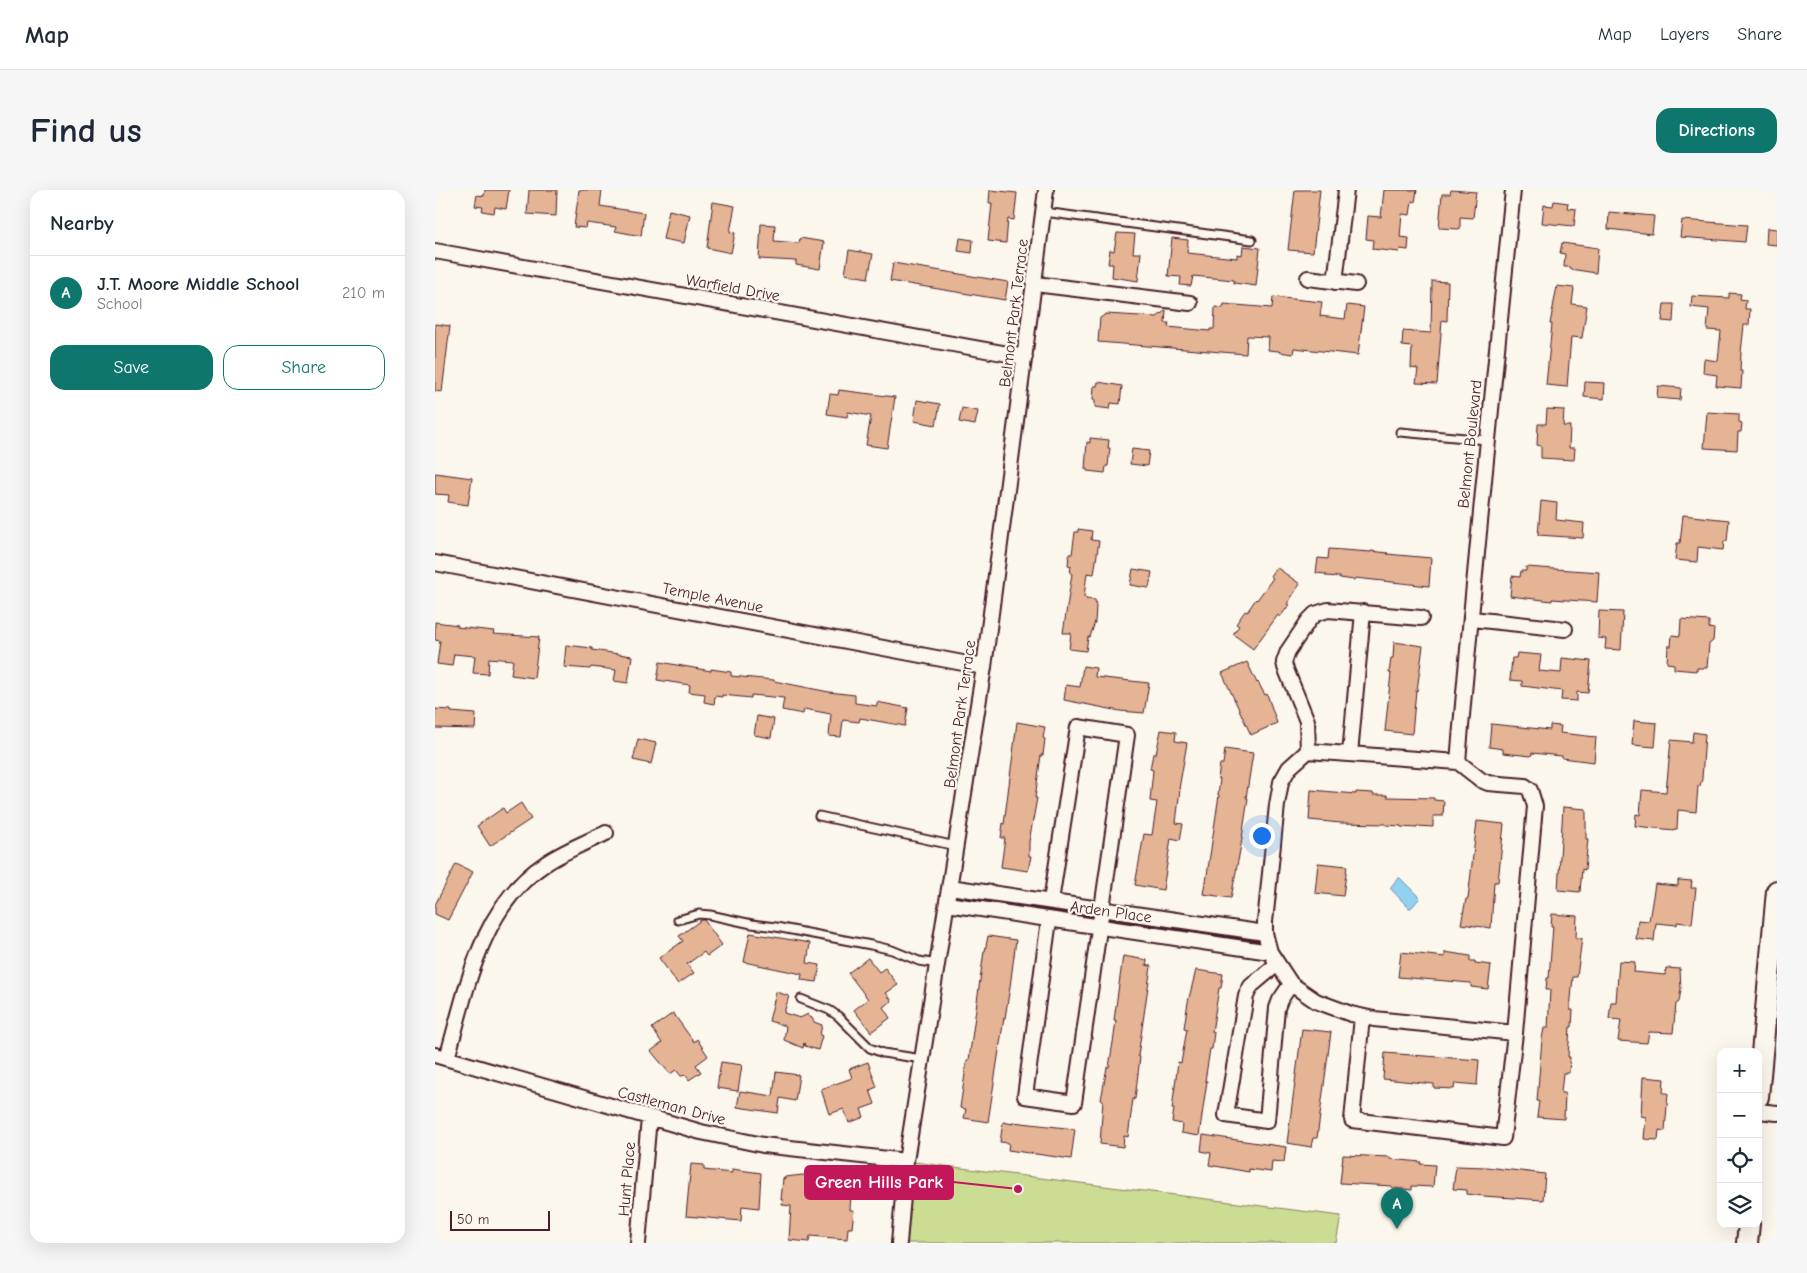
<!DOCTYPE html>
<meta charset="utf-8">
<style>
:root{--surface:#fff;--page:#f6f6f7;--text:#1f2937;--muted:#747a83;--line:#e0e1e3;--accent:#0f766e}
body{margin:0;font-family:"Comic Neue",sans-serif;background:var(--page);color:var(--text)}
.controls{position:absolute;right:15px;bottom:15px;display:grid;overflow:hidden;border-radius:10px;box-shadow:0 5px 20px #0002}
.controls button{width:45px;height:45px;display:grid;place-items:center;padding:0;border:0;border-bottom:1px solid var(--line);background:var(--surface);color:var(--text);font:25px sans-serif}
.scale{position:absolute;left:15px;bottom:12px;width:100px;box-sizing:border-box;padding-left:5px;border:2px solid #4a1f2b;border-top:0;font-size:14px;line-height:18px;white-space:nowrap;color:#4a1f2b;-webkit-text-stroke:4px #fbf7ec;paint-order:stroke}
.you{position:absolute;left:826px;top:645px;width:18px;height:18px;margin:-12px;border:4px solid #fff;border-radius:50%;background:#1a73e8;box-shadow:0 0 0 8px #1a73e833}
.badge{display:grid;place-items:center;width:32px;height:32px;border-radius:50%;background:var(--accent);color:#fff;font-size:16px;font-weight:700}
.pin{position:absolute;translate:-50% -41px;filter:drop-shadow(0 1px 2px #0008)}
.pin::after{content:'';position:absolute;top:26px;width:18px;height:15px;background:inherit;clip-path:polygon(0 0,100% 0,50% 100%)}
.list{margin:0;padding:0;list-style:none}
h2{display:flex;justify-content:space-between;align-items:center;height:65px;margin:0;padding:0 20px;font-size:21px}
h2 small{font-size:16px;font-weight:400;color:var(--muted)}
.list li{display:grid;grid-template-columns:32px 1fr auto;gap:15px;align-items:center;box-sizing:border-box;height:75px;padding:0 20px;border-top:1px solid var(--line)}
.list b{display:block;font-size:19px;white-space:nowrap}
.list p{margin:0;font-size:16px;white-space:nowrap;color:var(--muted)}
.list em{font-size:16px;font-style:normal;color:var(--muted)}
.actions{display:flex;gap:10px;padding:15px 20px}
.actions a{flex:1;padding:11px 0;border:1px solid var(--accent);border-radius:15px;text-align:center;font-size:18px;color:var(--accent)}
.actions .main{background:var(--accent);color:#fff}
.icon{flex:none;width:28px;height:28px;fill:none;stroke:currentColor;stroke-width:2;stroke-linecap:round;stroke-linejoin:round}
.map{position:relative;flex:none;width:1342px;height:1053px;overflow:hidden;border-radius:15px}
header{display:flex;align-items:center;gap:30px;box-sizing:border-box;height:70px;padding:0 25px;background:var(--surface);border-bottom:1px solid var(--line)}
header strong{font-size:24px}
nav{display:flex;gap:28px;margin-inline-start:auto;font-size:18px}
.intro{display:flex;align-items:center;justify-content:space-between;box-sizing:border-box;height:120px;padding:0 30px}
h1{margin:0;font-size:35px}
.button{padding:12px 22px;border-radius:15px;background:var(--accent);color:#fff;font-size:18px;font-weight:700}
main{display:flex;gap:30px;padding:0 30px}
aside{flex:1;background:var(--surface);border-radius:15px;box-shadow:0 5px 20px #0002}
.map>svg:first-child{display:block}
.green{fill:#cbdd92;stroke:#8a7e5e}
.water{fill:#91d2f2;stroke:#758aa2}
.building{fill:#e4b495;stroke:#4a1f2b}
.lines{fill:none;stroke-linecap:round;stroke-linejoin:round}
.service-casing{stroke:#4a1f2b;stroke-width:11}
.minor-casing{stroke:#4a1f2b;stroke-width:18}
.secondary-casing{stroke:#4a1f2b;stroke-width:24}
.service{stroke:#fbf7ec;stroke-width:7}
.minor{stroke:#fbf7ec;stroke-width:14}
.secondary{stroke:#fbf7ec;stroke-width:20}
.labels{text-anchor:middle;stroke-width:4.5;stroke-linejoin:round;paint-order:stroke}
.street-label{font-size:16px;fill:#4a1f2b;stroke:#fbf7ec}
.leader{fill:none;stroke:#c2185b;stroke-width:2}
.callout-dot{fill:#c2185b;stroke:#fbf7ec;stroke-width:2}
.callout{fill:#c2185b;stroke:#c2185b;stroke-width:2}
.callout-label{font-size:18px;text-anchor:middle;font-weight:bold;fill:#fff}
</style>
<header>
<strong>Map</strong>
<nav><a>Map</a><a>Layers</a><a>Share</a></nav>
</header>
<div class="intro"><h1>Find us</h1><a class="button">Directions</a></div>
<main>
<aside>
<h2>Nearby<small></small></h2>
<ul class="list">
<li><span class="badge">A</span><div><b>J.T. Moore Middle School</b><p>School</p></div><em>210 m</em></li>
</ul>
<div class="actions"><a class="main">Save</a><a>Share</a></div>
</aside>
<div class="map">
<svg width="1342" height="1053" viewBox="0 0 1342 1053">
<rect width="100%" height="100%" fill="#fbf7ec"/>
<filter id="ink" filterUnits="userSpaceOnUse"><feTurbulence type="fractalNoise" baseFrequency=".02" numOctaves="2"/><feDisplacementMap in="SourceGraphic" scale="10" xChannelSelector="R" yChannelSelector="G"/><feConvolveMatrix kernelMatrix="1 2 1 2 8 2 1 2 1" color-interpolation-filters="sRGB"/></filter>
<g filter="url(#ink)">
<path class="green" d="M471 971 906 1026 901 1053H464Z"/>
<path class="water" d="M963 688H965L985 708 976 718H974L955 698Z"/>
<path class="building" d="M50 0H74L71 19 60 17 59 23 47 21 48 17 40 16 42 5 49 6Z
M94 0H122L121 26 92 24Z
M144 0H167L165 16 209 23 206 46 180 41 181 37 152 33 151 38 139 37Z
M555 0 582 3 579 30 573 29 571 53 553 51 557 13H554Z
M860 0H885L878 62 853 60Z
M949 0H982L980 12 977 11 975 25 967 24 965 47 974 48 973 60 965 59 964 62 937 59 938 50 931 49 933 26 946 27Z
M1016 0 1041 2 1038 28 1025 27V39L1004 38 1007 4H1015Z
M1119 11 1133 13 1132 18 1141 19 1139 36 1107 33 1109 15 1118 16Z
M278 12 300 16 295 42 300 43 296 63 272 58Z
M234 20 255 25 249 53 228 49Z
M1174 22 1219 26 1217 44 1173 39Z
M1247 30 1312 35 1310 52 1245 47Z
M326 34 340 35 339 51 364 53 365 48 389 52 385 79 361 75V71L324 69Z
M1332 38 1342 39V55L1331 54Z
M682 43 700 44 698 63H706L703 91 677 87 678 74H673L675 60 679 61Z
M525 48 538 50 537 63 523 61Z
M737 48 753 50 752 63 802 68V64L807 65 808 56 825 58 821 96 799 93V90L758 86 756 96 745 95 746 87 733 86Z
M1127 53 1163 58 1161 83 1135 79V77H1129L1130 64 1125 63Z
M414 60 438 64 433 88 410 84Z
M458 73 573 92 570 110 455 91Z
M997 91 1013 92 1012 131 1007 130 1002 194 981 193 983 179 976 178 977 157 967 156 968 141 996 143Z
M1122 96 1139 98 1137 114 1152 116 1147 148 1136 147 1132 197 1111 195 1117 134H1115Z
M1294 103 1306 104 1305 109 1311 110 1310 119H1315L1314 135H1309L1306 163 1305 181H1307L1306 198 1281 196 1282 185 1268 183 1269 169 1283 171 1286 141 1272 140 1274 119 1256 117 1257 106 1294 108Z
M838 107 887 112 885 126 910 129 912 115 929 117 923 165 859 158 858 164 844 162V161L833 160 834 147 812 146 811 164 663 152 665 128 671 124 722 127 731 120 730 133H734L733 137 775 141V139H779L780 117 788 118 789 114 837 118Z
M1229 114H1239L1238 132 1227 131Z
M0 134 15 136 7 202 0 201Z
M663 192 687 196 685 214 676 213 675 219 660 217V210L658 209 659 196H662Z
M1150 192 1170 193 1169 209 1149 207Z
M1223 196 1246 198 1245 210 1222 208Z
M404 200 460 207 452 258 431 255 436 226 413 222 412 227 392 224 395 204 403 205Z
M482 210 505 214 501 235 479 231Z
M527 218 543 221 540 235 524 232Z
M1112 219 1129 220 1128 236H1135L1134 258H1140L1139 270 1106 268V256L1102 255 1103 234H1111Z
M1272 222 1304 224V232L1307 233 1306 242H1303L1302 260 1269 258Z
M655 248 674 250 673 258H675L673 276H671L670 283 652 281V279H650L652 252 655 253Z
M697 259 714 261 712 276 695 274Z
M0 283 37 288 33 315 13 312 14 305 0 304Z
M1106 311 1122 313 1121 330 1149 333 1148 348 1103 345Z
M1248 325 1294 330 1292 351H1289L1288 360 1263 357 1262 372 1240 370 1242 353H1245Z
M643 339 657 341 656 350 664 351 659 384 652 383 649 407 651 408V409L660 410 661 416 660 432 655 447H653L651 461 634 459 636 443H628L637 384 635 383 636 376 633 375 634 364H637L640 342H643Z
M894 359 936 362V361L953 363 952 364 996 368 994 396 920 388 919 390 905 388V387L891 386V384L881 383 883 368 893 369Z
M841 377 865 394 852 414 854 415 845 427 843 425 818 459 798 444 804 436 801 434 810 421 812 422 821 409 822 410 838 388 835 386Z
M1091 377 1164 382 1162 412 1117 409V411L1075 406 1077 386 1085 387 1086 381H1091Z
M698 379 717 382 714 398 695 395Z
M1164 421 1188 422 1186 460 1170 459 1171 449 1163 448Z
M1246 429 1274 431V438L1279 439 1278 451 1274 454 1272 478H1262V481L1239 479V474L1232 473 1233 456H1236L1237 445 1245 446Z
M0 432 23 435 22 437 59 441 58 444 104 447 99 488 76 485 78 470 54 468 53 484 38 483 40 466 19 464 17 476 2 474 5 451 0 450Z
M959 452 988 456 982 501 981 500 977 544 950 541 956 483H954L956 468H958Z
M131 455 157 458V460L197 466 193 493 179 491 181 480 156 477 155 479 129 477Z
M1082 463 1106 465 1104 481 1126 483 1127 468 1156 471 1153 503 1142 502V511L1126 510 1127 501 1087 496V491L1075 490 1077 468H1081Z
M225 472 276 481V479L296 482V486L339 490V491L394 502 420 505V513L442 516V512L473 518 470 536 425 528 424 532 408 530 406 547 394 546 396 524 369 519 368 524 347 520 349 508 316 505V508L287 505V507L280 506 279 514 269 512 270 504 254 502 255 495 222 490Z
M812 472 822 493 823 492 830 505 832 504 842 533 816 545 787 483Z
M648 476 661 478 660 487 714 493 709 523 685 521 629 510 631 495 645 497Z
M0 519 16 520V522L41 524 40 539 0 538Z
M322 526 339 529 336 548 319 545Z
M1199 531 1222 533 1220 557 1197 555Z
M582 532 610 537 608 548 610 549 608 565H606L600 608H602L594 652V666H596L593 681 566 677 570 648H566L568 633 569 634Z
M1056 534 1115 540V535L1126 536 1125 543 1161 547 1159 572 1127 568V566L1097 563 1096 566 1068 563V559L1054 557Z
M726 540 741 542 740 551 752 553 744 599H745L741 633 748 634 745 650 736 648 728 700 700 695 709 644 717 645 722 612 715 611 718 580 715 579 718 564H721Z
M1258 542 1270 544 1267 589 1265 596H1263L1261 622 1243 620 1242 639H1239V640L1200 636 1201 624 1205 625 1207 600 1231 602 1236 550 1257 552Z
M203 549 221 553 216 574 198 570Z
M790 559 818 563 811 608H813L806 655 796 708 768 704 770 692H771L784 605H783L785 589H783L785 574H788Z
M876 600 921 604V602L938 603V605H952V607L999 608V610L1009 611 1008 626H998V637L982 636V638L966 637V636L951 635V634L906 633 874 630Z
M86 613 96 629 55 656 42 636 68 618 71 623Z
M1128 617 1151 619V649H1153L1150 680 1147 679 1145 702 1123 700Z
M1042 631 1069 634 1063 692H1059L1056 738 1026 734 1031 709H1033Z
M883 673 912 676 908 706 880 703Z
M21 674 38 682 13 730 0 724V715Z
M1243 690 1257 691 1256 698H1261L1257 734 1242 732V735L1221 733 1219 751 1201 749 1203 730 1214 731 1220 694 1243 696Z
M1117 724 1142 726 1141 748H1147L1142 787H1138L1135 820H1138L1137 837H1135L1133 867H1135L1134 883H1128L1126 903H1130L1129 929 1102 927 1104 911H1102L1107 849 1109 838H1113L1115 800H1111L1112 788H1114L1118 736H1116Z
M266 730H269L287 755 272 766 269 762 252 774 259 783 243 794 224 768 248 751 244 746Z
M315 743 375 753 372 773 385 775 382 792 366 790 367 784 309 772Z
M553 746 581 750 575 797 570 828H569L553 932 529 928 531 919 525 918 532 870H534L536 855 549 761H550Z
M966 762 1010 767V762L1035 766V771H1040V773L1056 775 1053 799 1036 797V793L963 787Z
M688 766 712 770 711 775 716 776 703 866 705 867 700 909H698L693 947 689 946 688 957 665 954 668 910H666L672 877H674L679 846 681 830H679Z
M433 768 444 782 450 778 463 795 451 803 457 811 448 817 455 828 436 842 419 820 433 809 413 783Z
M1184 771 1200 772 1199 782 1230 785 1231 778 1245 779 1246 799 1244 812 1241 814 1238 843 1214 842 1212 853 1183 851 1186 830 1174 829 1176 812H1181Z
M761 780 788 784 786 798H784L777 842H779L777 859H775L770 891H772L764 946 746 943 747 934 737 932 739 919H737L743 872 746 873 752 839 749 838 753 812Z
M341 802 354 806 349 823 365 828 373 824V826L377 828 379 832 387 835 385 845 387 846 383 860 370 856 369 853 368 858 349 850 351 836 334 831Z
M238 823 259 852 262 849 273 866 261 875 266 882 254 890 251 885 246 886 241 880 235 884 216 861 227 853 217 838Z
M867 839 896 842 882 948H878L876 957 852 953Z
M950 863 1044 870 1042 895 1020 893 1019 899 999 898V894L948 889Z
M286 872 307 875 303 901 282 898Z
M433 872 442 897 435 900 440 914 426 919 429 927 414 933 409 919 394 924 386 899 417 888 414 879Z
M341 882 364 885 360 911 345 908 343 923 302 917 305 901 338 906Z
M1208 887 1229 889 1228 903H1233L1230 941 1224 940 1223 950 1209 949 1211 927 1206 926Z
M568 932 578 934V932L640 939 636 969 573 960 574 953 565 952Z
M768 945 851 957 849 972 837 971 836 982 814 979V982L774 975 776 963 766 961Z
M908 965 955 967V969L986 972 985 974 1000 975 998 997 977 996V1000L957 998V996L905 993Z
M256 974 269 975V980L297 983V979L326 983 324 1018 307 1016 306 1031 251 1026Z
M1021 976 1051 977 1110 984 1108 1010 1048 1006 1032 1004V1000L1018 999Z
M368 985 379 986V988L405 991V1001L416 1003 415 1020H419L417 1038H413L412 1049 375 1046 374 1052 354 1050 356 1016 347 1015 348 1010H346L348 988 350 989V987Z"/>
<g class="lines">
<g class="service-casing">
<path id="service" d="M609 22 817 50
M965 242 1052 250
M384 626 521 656
M243 730 264 724 275 725 317 734 341 737 436 755 457 760 484 771 503 774
M366 809 394 820 403 826 435 858 448 863 487 869"/>
</g>
<g class="minor-casing">
<path id="minor" d="M0 61 590 167
M873 88 921 94
M900 92 911 0
M600 94 755 113
M0 373 549 477
M1037 429 1130 439
M873 561 1023 572 1046 590 1053 593 1090 596 1095 600 1100 616 1080 843 939 829 916 824 881 811 856 794 835 762 830 743V732L842 615 846 592 854 578 873 561 872 531 850 477 849 472 853 461 874 430 880 424 893 420 986 428
M915 564 928 422
M1023 572C1039 381 1059 191 1078 0
M515 697 830 743
M512 714 835 762
M614 730 590 906 639 913 692 545 643 537 616 711
M842 774 816 796 811 806 791 925 832 931 842 818 845 810 856 794
M927 827 917 930 1068 948 1080 843
M0 865 266 942 328 955 471 971
M12 868C32 799 45 717 110 674 129 661 150 653 171 643
M1323 921 1342 923
M203 1053 214 928
M464 1053 471 971 549 477 611 0"/>
</g>
<g class="secondary-casing">
<path id="secondary" d="M1323 907 1342 701
M1312 1053 1314 1034"/>
</g>
<use href="#service" class="service"/>
<use href="#minor" class="minor"/>
<use href="#secondary" class="secondary"/>
</g>
</g>
<g class="labels">
<g class="street-label">
<text transform="translate(298 97) rotate(10)" y="6">Warfield Drive</text>
<text transform="translate(578 123) rotate(-83)" y="6">Belmont Park Terrace</text>
<text transform="translate(1034 254) rotate(-84)" y="6">Belmont Boulevard</text>
<text transform="translate(278 407) rotate(11)" y="6">Temple Avenue</text>
<text transform="translate(524 524) rotate(-82)" y="6">Belmont Park Terrace</text>
<text transform="translate(676 721) rotate(8)" y="6">Arden Place</text>
<text transform="translate(237 915) rotate(15)" y="6">Castleman Drive</text>
<text transform="translate(191 989) rotate(-85)" y="6">Hunt Place</text>
</g>
</g>
<path class="leader" d="M583 999L518 992"/>
<circle class="callout-dot" cx="583" cy="999" r="5"/>
<rect class="callout" x="370" y="976" width="148" height="33" rx="5"/>
<g class="callout-label">
<text x="444" y="998">Green Hills Park</text>
</g>
</svg>
<div class="controls">
<button>+</button>
<button>−</button>
<button><svg class="icon" aria-label="locate" viewBox="0 0 24 24"><circle cx="12" cy="12" r="6"/><path d="M12 2v4M12 18v4M2 12h4M18 12h4"/></svg></button>
<button><svg class="icon" aria-label="layers" viewBox="0 0 24 24"><path d="M12 4l9 5-9 5-9-5zM3 14l9 5 9-5"/></svg></button>
</div>
<div class="scale">50 m</div>
<div class="you"></div>
<div class="pin badge" style="left:962px;top:1039px">A</div>
</div>
</main>
